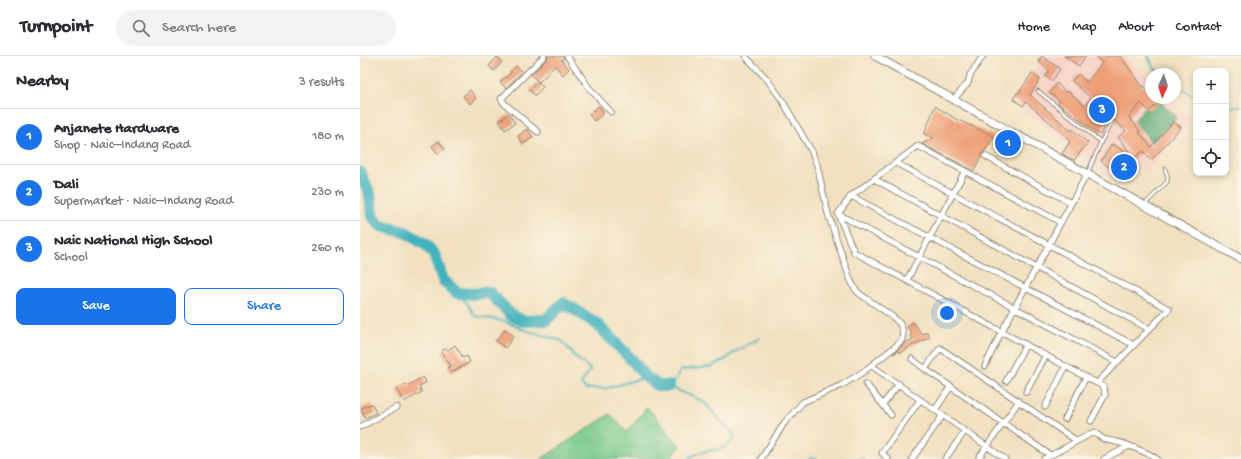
<!DOCTYPE html>
<meta charset="utf-8">
<style>
:root{--surface:#fff;--page:#f2f2f3;--text:#2b2b33;--muted:#7c7c81;--line:#e1e1e2;--accent:#1a73e8}
body{margin:0;font-family:"Gochi Hand",sans-serif;background:var(--page);color:var(--text)}
.controls{position:absolute;right:12px;top:12px;display:grid;overflow:hidden;border-radius:8px;box-shadow:0 2px 6px #0003}
.controls button{width:36px;height:36px;display:grid;place-items:center;padding:0;border:0;border-bottom:1px solid var(--line);background:var(--surface);color:var(--text);font:20px sans-serif}
.compass{position:absolute;left:785px;top:12px;width:36px;height:36px;border-radius:50%;background:var(--surface);box-shadow:0 2px 6px #0003;rotate:184deg}
.you{position:absolute;left:587px;top:257px;width:14px;height:14px;margin:-10px;border:3px solid #fff;border-radius:50%;background:#1a73e8;box-shadow:0 0 0 6px #1a73e833}
.badge{display:grid;place-items:center;width:26px;height:26px;border-radius:50%;background:var(--accent);color:#fff;font-size:13px;font-weight:700}
.pin{position:absolute;translate:-50% -50%;border:2px solid #fff;box-shadow:0 1px 4px #0006}
.list{margin:0;padding:0;list-style:none}
h2{display:flex;justify-content:space-between;align-items:center;height:52px;margin:0;padding:0 16px;font-size:17px}
h2 small{font-size:13px;font-weight:400;color:var(--muted)}
.list li{display:grid;grid-template-columns:26px 1fr auto;gap:12px;align-items:center;box-sizing:border-box;height:56px;padding:0 16px;border-top:1px solid var(--line)}
.list b{display:block;font-size:15px;white-space:nowrap}
.list p{margin:0;font-size:13px;white-space:nowrap;color:var(--muted)}
.list em{font-size:13px;font-style:normal;color:var(--muted)}
.actions{display:flex;gap:8px;padding:12px 16px}
.actions a{flex:1;padding:9px 0;border:1px solid var(--accent);border-radius:8px;text-align:center;font-size:14px;color:var(--accent)}
.actions .main{background:var(--accent);color:#fff}
.icon{flex:none;width:22px;height:22px;fill:none;stroke:currentColor;stroke-width:2;stroke-linecap:round;stroke-linejoin:round}
.map{position:relative;flex:none;width:881px;height:403px;overflow:hidden}
header{display:flex;align-items:center;gap:24px;box-sizing:border-box;height:56px;padding:0 20px;background:var(--surface);border-bottom:1px solid var(--line)}
header strong{font-size:19px}
nav{display:flex;gap:22px;margin-inline-start:auto;font-size:14px}
.search{width:280px;height:36px;background:var(--page);display:flex;align-items:center;gap:10px;box-sizing:border-box;padding:0 14px;border-radius:22px;color:var(--muted);font-size:15px}
main{display:flex}
aside{flex:1;background:var(--surface)}
.map>svg:first-child{display:block}
.built{fill:#f7d1c6}
.green{fill:#76c88b;stroke:#507a5b}
.forest{fill:#60ac77;stroke:#466c51}
.lines{fill:none;stroke-linecap:round;stroke-linejoin:round}
.stream{stroke:#43b2be;stroke-width:2}
.river{stroke:#43b2be;stroke-width:12}
.building{fill:#ee9f77}
.service-casing{stroke:#8e8676;stroke-width:4.5}
.minor-casing{stroke:#8e8676;stroke-width:7}
.secondary-casing{stroke:#8e8676;stroke-width:9}
.service{stroke:#fff;stroke-width:2.5}
.minor{stroke:#fff;stroke-width:5}
.secondary{stroke:#fff;stroke-width:7}
</style>
<header>
<strong>Turnpoint</strong>
<div class="search"><svg class="icon" aria-label="search" viewBox="0 0 24 24"><circle cx="10" cy="10" r="6"/><path d="M15 15l6 6"/></svg>Search here</div>
<nav><a>Home</a><a>Map</a><a>About</a><a>Contact</a></nav>
</header>
<main>
<aside>
<h2>Nearby<small>3 results</small></h2>
<ul class="list">
<li><span class="badge">1</span><div><b>Anjanete Hardware</b><p>Shop · Naic–Indang Road</p></div><em>180 m</em></li>
<li><span class="badge">2</span><div><b>Dali</b><p>Supermarket · Naic–Indang Road</p></div><em>230 m</em></li>
<li><span class="badge">3</span><div><b>Naic National High School</b><p>School</p></div><em>260 m</em></li>
</ul>
<div class="actions"><a class="main">Save</a><a>Share</a></div>
</aside>
<div class="map">
<svg width="881" height="403" viewBox="0 0 881 403">
<rect width="100%" height="100%" fill="#fcf5e5"/>
<filter id="ink" filterUnits="userSpaceOnUse"><feTurbulence type="fractalNoise" baseFrequency=".025" numOctaves="2"/><feDisplacementMap in="SourceGraphic" scale="8" xChannelSelector="R" yChannelSelector="G"/><feConvolveMatrix kernelMatrix="1 2 1 2 8 2 1 2 1" color-interpolation-filters="sRGB"/></filter>
<filter id="wash" filterUnits="userSpaceOnUse"><feTurbulence type="fractalNoise" baseFrequency=".012" numOctaves="4" result="noise"/><feDisplacementMap in="SourceGraphic" scale="16" xChannelSelector="R" yChannelSelector="G"/><feGaussianBlur stdDeviation="0.9" result="paint"/><feColorMatrix in="noise" values="0 0 0 0 0 0 0 0 0 0 0 0 0 0 0 0 0 1.4 0 .05"/><feComposite in="paint" operator="in"/></filter>
<g filter="url(#wash)">
<rect width="100%" height="100%" fill="#f1e1c1"/>
<path class="built" d="M687 0H766L791 24V42H809L832 64 786 116 763 97 748 121 650 43Z"/>
<path class="green" d="M287 351 321 391 308 403H181L250 358 267 376Z"/>
<path class="forest" d="M799 45 817 61 792 87 774 65 785 51 789 55Z"/>
<g class="lines">
<path class="stream" d="M788 0 793 11 801 18
M815 29 836 41
M866 52 881 50
M97 237 107 247 115 260 144 265 162 273 202 285 219 305 227 310 230 314 221 328 226 333 248 332 286 321
M329 403C335 395 353 395 363 392 367 391 371 385 375 382L372 375 365 370 344 346 309 330 316 323 321 314 350 311 366 303 373 297 400 282
M449 403 451 402 457 403
M481 403H504"/>
<path class="river" d="M0 116 10 138 12 160 21 170 45 176 65 188 74 198 83 224 97 237 114 238 129 236 152 260 164 265 186 264 203 247 214 253 237 268 271 303 286 321 298 330H309"/>
</g>
<g id="blocks">
<path class="building" d="M188 0H203L204 2 201 4 209 13 203 19 195 10 179 26 171 19 187 3Z
M682 0 700 13 692 25 685 20 689 15 678 5Z
M704 0H726L719 10Z
M736 0H760L783 31 784 30 791 37V42H796L800 46 789 55 781 47 769 61 780 75 779 76 791 91 813 66 821 71 797 98 791 104 783 95 769 106 774 109 766 121 750 111V112L741 105 752 88 773 101 758 81 766 75 749 59 740 79 698 47 700 45 689 37 697 27 706 37 708 35 724 49 731 42 712 25 718 18 727 26 742 7Z
M137 1 142 6 134 15 129 10Z
M156 10 162 16 146 32 140 26 151 17 150 16Z
M672 17 680 23 670 39 711 75 712 73 728 87 714 104 702 98 710 85 706 81V80L666 46 663 50 653 43 658 36 659 37Z
M178 26 183 31 175 39 169 34Z
M110 34 116 42 110 48 103 40Z
M239 50 244 57 234 65 229 58Z
M575 50 596 63 634 80 624 96 622 98 621 101 614 115 562 88 574 82 564 78Z
M149 58 155 67 145 74 139 65Z
M167 73 173 81 163 88 158 80Z
M79 85 85 93 78 98 72 90Z
M553 266 562 278 567 276 570 281 547 292V293L540 297 539 295 533 298 544 288 553 283 550 279 552 278 547 271Z
M145 273 154 280 145 292 136 285Z
M95 289 103 302 107 300 110 306 91 317 87 312 91 310 81 296 86 292 88 294Z
M63 321 66 326 59 331 62 336 44 346 36 333 46 328 47 330Z
M12 348 16 357 5 362 1 352Z"/>
</g>
</g>
<g filter="url(#ink)">
<use href="#blocks" fill-opacity="0" stroke="#8e8676" stroke-width="1"/>
<g class="lines">
<g class="service-casing">
<path id="service" d="M678 35 741 86
M728 116 741 86 751 67
M785 148 807 126 808 121 805 113"/>
</g>
<g class="minor-casing">
<path id="minor" d="M207 0 230 33 251 56
M385 0 407 23 422 44 452 96 457 109 468 158 490 223 495 233 500 238 533 261 540 268 543 276 542 284 536 290 503 316 482 329 443 346 425 366 401 403
M593 44 608 27 610 19 623 0
M178 76 145 48 141 43 184 0
M625 100 711 147
M536 107 809 253 737 327
M514 123 789 273
M491 140 774 289
M478 158 757 306
M700 166 558 90 491 140 478 158 494 196 744 331 745 339 731 365
M547 224 605 115
M552 303 565 313
M512 310 645 403
M625 310 642 275 727 118
M646 325 666 288
M506 328 531 359
M666 336 686 299
M523 348 539 328
M685 351 706 310
M575 354 591 330
M705 363 726 321
M0 371 37 351
M690 399 565 313 580 292 717 385
M528 403 522 397 560 344
M552 403 583 359
M585 403 605 375
M618 403 659 345
M684 403 734 376 743 383 765 388 789 398 797 403
M744 403 769 390"/>
</g>
<g class="secondary-casing">
<path id="secondary" d="M515 0 881 203"/>
</g>
<use href="#service" class="service"/>
<use href="#minor" class="minor"/>
<use href="#secondary" class="secondary"/>
</g>
</g>
</svg>
<div class="controls">
<button>+</button>
<button>−</button>
<button><svg class="icon" aria-label="locate" viewBox="0 0 24 24"><circle cx="12" cy="12" r="6"/><path d="M12 2v4M12 18v4M2 12h4M18 12h4"/></svg></button>
</div>
<svg class="compass" viewBox="-18 -18 36 36"><path d="M0-13l5 13h-10z" fill="#e53935"/><path d="M0 13l5-13h-10z" fill="#7c7c81"/></svg>
<div class="you"></div>
<div class="pin badge" style="left:648px;top:87px">1</div>
<div class="pin badge" style="left:764px;top:111px">2</div>
<div class="pin badge" style="left:742px;top:54px">3</div>
</div>
</main>
